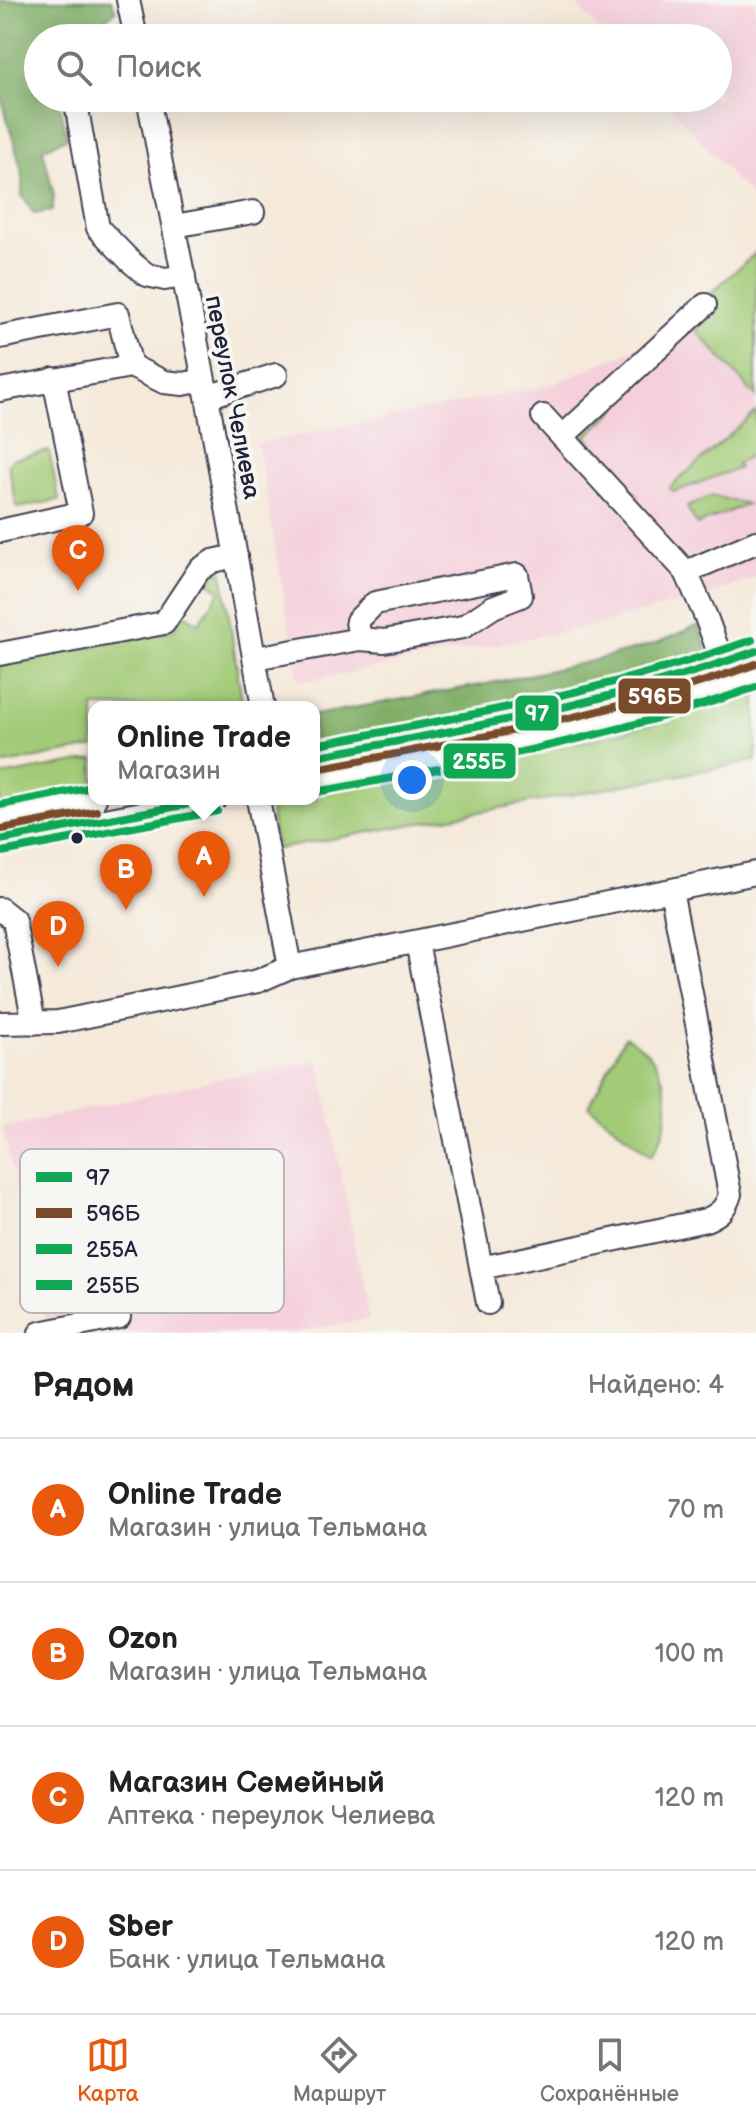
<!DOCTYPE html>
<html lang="ru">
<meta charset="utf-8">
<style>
:root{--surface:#fff;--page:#f2f2f2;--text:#222;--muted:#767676;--line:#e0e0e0;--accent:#ea580c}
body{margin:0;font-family:"Balsamiq Sans",sans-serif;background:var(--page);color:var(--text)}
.you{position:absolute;left:412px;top:780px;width:28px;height:28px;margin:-20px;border:6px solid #fff;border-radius:50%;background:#1a73e8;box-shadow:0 0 0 12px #1a73e833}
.badge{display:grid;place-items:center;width:52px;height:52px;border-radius:50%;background:var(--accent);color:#fff;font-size:26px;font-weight:700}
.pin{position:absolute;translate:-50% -66px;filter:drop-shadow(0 2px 4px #0008)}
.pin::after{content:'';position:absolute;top:42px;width:28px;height:24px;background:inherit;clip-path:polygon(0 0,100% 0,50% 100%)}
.popup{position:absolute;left:88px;top:701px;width:232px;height:104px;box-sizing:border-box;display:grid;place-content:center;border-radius:16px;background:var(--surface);filter:drop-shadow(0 2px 6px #0005);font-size:26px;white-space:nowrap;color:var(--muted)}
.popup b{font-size:30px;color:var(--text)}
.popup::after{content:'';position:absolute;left:50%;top:100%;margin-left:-16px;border:16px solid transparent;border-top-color:var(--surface)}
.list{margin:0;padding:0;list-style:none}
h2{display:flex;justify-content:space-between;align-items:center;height:104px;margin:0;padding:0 32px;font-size:34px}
h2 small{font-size:26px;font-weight:400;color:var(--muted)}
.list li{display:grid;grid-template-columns:52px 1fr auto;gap:24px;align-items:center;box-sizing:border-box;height:144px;padding:0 32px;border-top:2px solid var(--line)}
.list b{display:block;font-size:30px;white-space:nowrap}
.list p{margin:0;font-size:26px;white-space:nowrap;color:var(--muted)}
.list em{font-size:26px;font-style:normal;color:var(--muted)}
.icon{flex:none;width:44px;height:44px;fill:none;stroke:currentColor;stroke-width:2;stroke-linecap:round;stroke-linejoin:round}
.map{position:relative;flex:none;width:756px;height:1333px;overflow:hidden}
.search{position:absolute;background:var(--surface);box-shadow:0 8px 32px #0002;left:24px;right:24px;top:24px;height:88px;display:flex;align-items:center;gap:20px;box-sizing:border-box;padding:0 28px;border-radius:44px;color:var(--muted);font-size:30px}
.sheet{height:680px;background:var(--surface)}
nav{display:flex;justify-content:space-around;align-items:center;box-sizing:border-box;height:112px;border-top:2px solid var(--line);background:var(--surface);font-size:22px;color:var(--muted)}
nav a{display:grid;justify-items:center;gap:4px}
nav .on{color:var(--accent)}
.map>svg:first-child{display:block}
.built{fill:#f5cfdb}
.green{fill:#a2cb77;stroke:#627659;stroke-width:2}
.forest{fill:#81af68;stroke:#526852;stroke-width:2}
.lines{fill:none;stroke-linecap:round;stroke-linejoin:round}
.minor-casing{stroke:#424053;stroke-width:26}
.minor{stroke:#fff;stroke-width:22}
.bus-1-casing{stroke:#f6f6f2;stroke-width:14}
.bus-2-casing{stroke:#f6f6f2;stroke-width:14}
.bus-3-casing{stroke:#f6f6f2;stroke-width:14}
.bus-4-casing{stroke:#f6f6f2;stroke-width:14}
.bus-1{stroke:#10a855;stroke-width:8}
.bus-2{stroke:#10a855;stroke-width:8}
.bus-3{stroke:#7a4b2a;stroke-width:8}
.bus-4{stroke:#10a855;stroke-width:8}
.bus-dot{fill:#22223b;stroke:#f6f6f2;stroke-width:3}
.labels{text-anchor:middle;stroke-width:8;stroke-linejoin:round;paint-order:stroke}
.street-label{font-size:24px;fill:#22223b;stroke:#f6f6f2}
.key{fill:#f6f6f2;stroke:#b6b6bb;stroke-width:2}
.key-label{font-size:22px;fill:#22223b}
.line-badge{stroke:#f6f6f2;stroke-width:3}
.badge-label{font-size:22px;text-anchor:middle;font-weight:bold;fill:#fff}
</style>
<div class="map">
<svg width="756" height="1333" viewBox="0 0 756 1333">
<rect width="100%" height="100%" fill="#f6f6f2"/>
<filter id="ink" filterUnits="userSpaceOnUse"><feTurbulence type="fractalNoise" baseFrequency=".0125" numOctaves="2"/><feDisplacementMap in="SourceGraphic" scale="16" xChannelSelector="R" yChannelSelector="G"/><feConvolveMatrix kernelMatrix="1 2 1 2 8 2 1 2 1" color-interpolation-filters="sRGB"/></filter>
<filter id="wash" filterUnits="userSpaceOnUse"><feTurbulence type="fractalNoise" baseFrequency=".006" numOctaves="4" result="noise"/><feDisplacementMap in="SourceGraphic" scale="32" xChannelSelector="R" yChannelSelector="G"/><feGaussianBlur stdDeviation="1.8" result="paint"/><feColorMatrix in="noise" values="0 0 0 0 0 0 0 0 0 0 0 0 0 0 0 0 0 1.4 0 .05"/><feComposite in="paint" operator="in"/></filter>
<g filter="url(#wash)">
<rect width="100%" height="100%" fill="#f5e9d9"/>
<path class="built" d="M572 0H756V202L662 98H718V38H607Z
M756 249V577L712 594 587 627 299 682 257 444 551 385 654 341Z
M319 1061 369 1319 292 1333H48L3 1128 222 1078Z"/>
<path class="green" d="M756 253V397L696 330 716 313 704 299Z
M612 404 617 408 586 437 638 496 633 500 577 436Z
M756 412V457L751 455 736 464 739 468 674 492 669 488Z
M49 451 59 500 17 508 8 464 12 459Z
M712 496 747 504 697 525 687 507Z
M222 571 243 707H94V747L0 765V665L174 630 184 614 199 623 220 591 206 579 213 572Z
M756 692V761L277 849 269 803 291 799H314V795C462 767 613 742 756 692Z
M94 759V787L0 805V776Z
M625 1036C636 1043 647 1050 654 1061 673 1091 671 1127 651 1156L589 1106Z"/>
<path class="forest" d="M1 0H111L116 11 79 38H38V98H58L67 138 43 149 54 196 52 211 34 214 22 196V172L0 93Z
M699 625 709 656C580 696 447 721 314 746V715L491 683 588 662 654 644Z"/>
</g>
<g filter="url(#ink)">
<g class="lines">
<g class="minor-casing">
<path id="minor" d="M128 0 136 38
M75 98 98 228 131 262 147 275 165 279 184 276
M148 98 204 380 263 707
M174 226 253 212
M0 337 118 314 131 366
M0 390 131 366 164 382 183 384 204 380
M207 397 276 375
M543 416 686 572 706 617 723 664
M562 437 705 305
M0 531 81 513 54 379
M686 572 756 542
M0 654 164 623 199 570 213 561 236 556
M255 658 360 639 384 641 463 627 493 607 521 596 517 575 375 603 357 621 360 639
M314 757C463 729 614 706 756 651
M314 780C463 753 614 728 756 674
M258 799 290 967
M0 817 95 799
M0 840 215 799
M0 909 14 920 34 1023
M417 942 488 1303
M0 1023 58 1022 258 981 290 967 756 873
M481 1268 706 1220C720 1214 726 1208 730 1194L671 890
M40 1333 119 1317"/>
</g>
<use href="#minor" class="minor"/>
<g class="bus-1-casing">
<path id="bus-1" d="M314 757C465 729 611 703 756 651
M0 840 215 799"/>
</g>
<g class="bus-2-casing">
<path id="bus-2" d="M316 792C465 765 613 737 756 687
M2 852 217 811"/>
</g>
<g class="bus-3-casing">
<path id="bus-3" d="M316 769C465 741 613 715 756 664
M2 829 97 811"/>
</g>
<g class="bus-4-casing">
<path id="bus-4" d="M314 745C464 717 608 691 752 640
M0 805 93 787"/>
</g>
<use href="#bus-1" class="bus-1"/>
<use href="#bus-2" class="bus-2"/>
<use href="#bus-3" class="bus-3"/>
<use href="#bus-4" class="bus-4"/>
</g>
</g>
<circle class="bus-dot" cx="77" cy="838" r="7"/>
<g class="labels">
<g class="street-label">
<text transform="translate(233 397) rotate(79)" y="8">переулок Челиева</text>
</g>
</g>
<rect x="20" y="1149" width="264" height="164" rx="12" class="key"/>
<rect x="36" y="1172" width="36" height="10" fill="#10a855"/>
<rect x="36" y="1208" width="36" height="10" fill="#7a4b2a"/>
<rect x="36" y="1244" width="36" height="10" fill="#10a855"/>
<rect x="36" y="1280" width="36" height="10" fill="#10a855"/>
<g class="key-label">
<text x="86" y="1185">97</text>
<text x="86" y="1221">596Б</text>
<text x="86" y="1257">255А</text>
<text x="86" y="1293">255Б</text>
</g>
<g class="line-badge">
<rect x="617" y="677" width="75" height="38" rx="8" fill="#7a4b2a"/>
<rect x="514" y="694" width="46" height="38" rx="8" fill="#10a855"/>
<rect x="442" y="742" width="75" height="38" rx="8" fill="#10a855"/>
</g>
<g class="badge-label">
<text x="655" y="704">596Б</text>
<text x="537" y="721">97</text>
<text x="479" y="769">255Б</text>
</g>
</svg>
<div class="you"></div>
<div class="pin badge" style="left:204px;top:897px">A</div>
<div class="popup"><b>Online Trade</b>Магазин</div>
<div class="pin badge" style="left:126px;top:910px">B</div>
<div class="pin badge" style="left:78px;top:591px">C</div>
<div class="pin badge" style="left:58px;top:967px">D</div>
<div class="search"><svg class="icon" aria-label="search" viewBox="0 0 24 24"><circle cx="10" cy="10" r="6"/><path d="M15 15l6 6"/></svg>Поиск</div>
</div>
<section class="sheet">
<h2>Рядом<small>Найдено: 4</small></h2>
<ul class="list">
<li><span class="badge">A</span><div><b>Online Trade</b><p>Магазин · улица Тельмана</p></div><em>70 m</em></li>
<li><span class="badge">B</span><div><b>Ozon</b><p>Магазин · улица Тельмана</p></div><em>100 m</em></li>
<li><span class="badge">C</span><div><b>Магазин Семейный</b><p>Аптека · переулок Челиева</p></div><em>120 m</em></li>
<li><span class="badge">D</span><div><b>Sber</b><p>Банк · улица Тельмана</p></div><em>120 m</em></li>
</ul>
</section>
<nav>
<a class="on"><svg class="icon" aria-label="map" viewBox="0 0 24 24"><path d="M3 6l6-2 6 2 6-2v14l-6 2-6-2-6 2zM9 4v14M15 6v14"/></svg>Карта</a>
<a><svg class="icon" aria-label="directions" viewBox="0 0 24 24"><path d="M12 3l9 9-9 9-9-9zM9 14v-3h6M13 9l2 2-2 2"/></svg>Маршрут</a>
<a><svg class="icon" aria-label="saved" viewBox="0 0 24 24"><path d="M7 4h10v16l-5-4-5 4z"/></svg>Сохранённые</a>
</nav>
